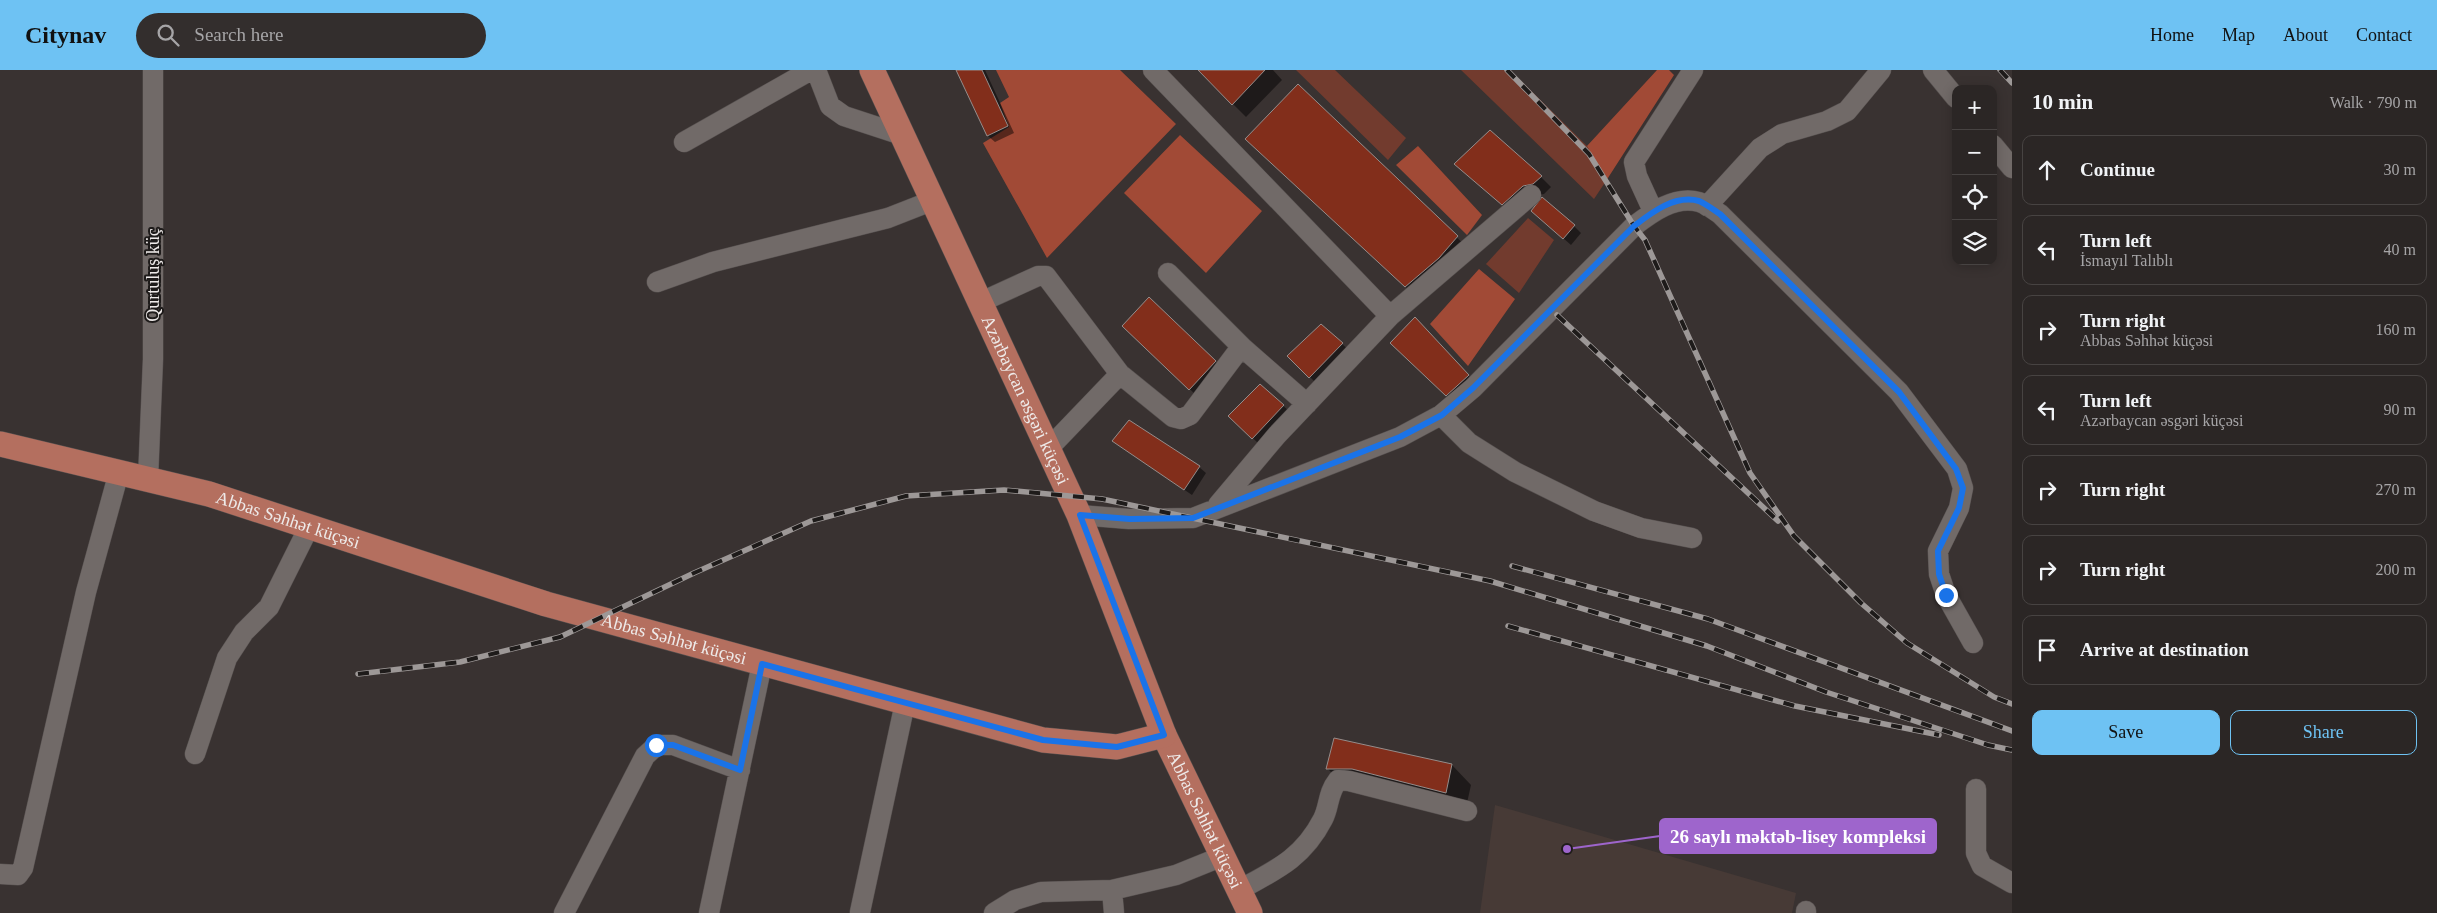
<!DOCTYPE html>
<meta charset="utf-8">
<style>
:root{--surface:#2b2625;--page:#332e2d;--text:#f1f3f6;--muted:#a6a5a7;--line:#474342;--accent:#6ec2f3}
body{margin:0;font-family:"Times New Roman",serif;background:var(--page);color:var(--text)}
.controls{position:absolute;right:15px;top:15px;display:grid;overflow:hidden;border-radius:10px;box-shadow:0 2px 12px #0003}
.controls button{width:45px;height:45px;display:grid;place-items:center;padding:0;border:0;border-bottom:1px solid var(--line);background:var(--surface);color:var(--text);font:25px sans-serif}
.stop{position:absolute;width:15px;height:15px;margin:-11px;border:4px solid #1a73e8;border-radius:50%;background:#fff}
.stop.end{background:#1a73e8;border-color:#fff;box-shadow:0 1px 5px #0008}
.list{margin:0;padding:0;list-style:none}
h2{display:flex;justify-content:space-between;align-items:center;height:65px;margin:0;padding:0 20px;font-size:21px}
h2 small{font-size:16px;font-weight:400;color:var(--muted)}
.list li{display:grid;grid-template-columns:32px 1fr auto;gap:15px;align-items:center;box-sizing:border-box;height:70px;margin:0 10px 10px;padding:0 10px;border:1px solid var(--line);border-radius:10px}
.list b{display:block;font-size:19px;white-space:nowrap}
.list p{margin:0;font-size:16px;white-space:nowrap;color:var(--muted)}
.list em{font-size:16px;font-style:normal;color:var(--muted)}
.actions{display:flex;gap:10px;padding:15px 20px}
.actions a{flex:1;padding:11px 0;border:1px solid var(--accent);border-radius:10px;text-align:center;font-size:18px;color:var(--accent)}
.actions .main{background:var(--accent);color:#111}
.icon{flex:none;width:28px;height:28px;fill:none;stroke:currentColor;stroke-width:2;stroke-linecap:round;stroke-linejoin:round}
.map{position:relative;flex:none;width:2012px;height:843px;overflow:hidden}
header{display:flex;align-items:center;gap:30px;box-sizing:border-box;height:70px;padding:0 25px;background:var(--accent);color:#111}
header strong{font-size:24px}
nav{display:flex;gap:28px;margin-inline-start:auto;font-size:18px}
.search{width:350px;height:45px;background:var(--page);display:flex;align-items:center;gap:12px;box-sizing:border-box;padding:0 18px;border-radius:28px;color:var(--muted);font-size:19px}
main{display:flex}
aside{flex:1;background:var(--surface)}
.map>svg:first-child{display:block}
.built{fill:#473a36}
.green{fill:#723b2e}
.forest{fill:#a14a36}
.shadow{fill:#0007}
.building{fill:#822e1b;stroke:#958d8b}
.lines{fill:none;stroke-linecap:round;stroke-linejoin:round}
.minor-casing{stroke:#56504f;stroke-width:21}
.major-casing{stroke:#56504f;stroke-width:26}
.minor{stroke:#716a68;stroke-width:20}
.major{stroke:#b46f5f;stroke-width:25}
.rail-casing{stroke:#9d9897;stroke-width:5.5}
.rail{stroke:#1e1b1a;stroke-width:4;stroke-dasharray:11;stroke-linecap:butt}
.route{stroke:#1a73e8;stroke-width:6}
.labels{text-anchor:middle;stroke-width:4;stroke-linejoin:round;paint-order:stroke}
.street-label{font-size:18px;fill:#eeeae9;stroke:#1e1b1a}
.leader{fill:none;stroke:#9e65cc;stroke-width:2}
.callout-dot{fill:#9e65cc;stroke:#1e1b1a;stroke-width:2}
.callout{fill:#9e65cc;stroke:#9e65cc;stroke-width:2}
.callout-label{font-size:19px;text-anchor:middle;font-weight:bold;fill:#fff}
</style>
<header>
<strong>Citynav</strong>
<div class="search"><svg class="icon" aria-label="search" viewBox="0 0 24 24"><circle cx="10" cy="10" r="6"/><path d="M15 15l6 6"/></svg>Search here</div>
<nav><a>Home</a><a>Map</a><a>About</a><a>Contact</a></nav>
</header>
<main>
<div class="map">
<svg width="2012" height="843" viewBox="0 0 2012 843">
<rect width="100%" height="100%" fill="#393231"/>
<path class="built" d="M1495 735 1796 823 1792 843H1480Z"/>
<path class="green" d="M1296 0H1335L1406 68 1388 90Z
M1461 0H1510L1587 76 1606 111 1594 129Z
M1528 148 1554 170 1519 223 1486 194Z"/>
<path class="forest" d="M996 0H1120L1176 54 1047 188 983 73 1009 57 1000 33 1009 27Z
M1657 0H1669L1674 5 1606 111 1587 76Z
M1180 65 1262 141 1206 203 1124 123Z
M1418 76 1482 145 1467 165 1396 95Z
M1479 199 1515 229 1468 296 1430 254Z"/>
<path class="shadow" d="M958 0H985L1014 63 995 72 988 66Z
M1199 0H1273L1282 10 1246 47Z
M1298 16 1471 181 1420 230 1260 83Z
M1466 104 1541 107 1551 117 1544 124 1534 126 1513 144Z
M1539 147 1574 156 1581 163 1571 175Z
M1149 229 1222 298 1197 326 1124 256Z
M1425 259 1478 316 1457 335 1402 283Z
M1342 274 1349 280 1317 314 1289 286Z
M1260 315 1290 342 1260 375 1230 346Z
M1113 371 1199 397 1206 403 1192 425Z
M1452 695 1471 715 1465 742 1347 718 1327 698Z"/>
<path class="building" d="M956 0H982L1008 56 987 66Z
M1198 0H1265L1232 35Z
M1298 14 1458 166 1439 188 1405 217 1245 69Z
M1490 60 1542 106 1533 114 1523 116 1502 135 1454 94Z
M1542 127 1575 155 1563 169 1531 141Z
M1149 227 1216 291 1189 320 1122 256Z
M1415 247 1469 305 1446 326 1390 273Z
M1321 254 1343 273 1309 308 1287 286Z
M1260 314 1284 335 1252 369 1228 346Z
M1129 350 1200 396 1184 420 1112 371Z
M1334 668 1452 694 1446 723 1352 699H1326Z"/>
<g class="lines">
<g class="minor-casing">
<path id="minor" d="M816 0 830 36 844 46 902 65
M1153 0 1390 246
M1933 0 1956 28
M684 72 811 0
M1993 75 2012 98
M1707 136 1760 78 1782 64 1827 51 1847 41 1881 0
M1653 141 1637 106 1634 92 1693 0
M1168 203 1243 278
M657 212 713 192 888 148 934 130
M981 232 1038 206H1046L1120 304 1173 347 1181 349 1190 345 1235 285 1243 278 1307 334
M1441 345 1469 373 1515 402 1594 441 1641 458 1692 468
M1049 378 1120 304
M148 409 153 289V0
M1218 435 1277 365 1390 246 1531 125
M1079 445 1129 449 1193 448 1400 367 1441 345 1473 318 1634 156C1651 143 1675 125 1699 132 1706 134 1714 140 1720 144L1899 322 1957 399 1963 418 1959 438 1938 481 1939 504 1946 525 1973 573
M195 684 227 588 244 562 269 537 309 457
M1976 719V783L1982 796 2012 813
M0 804 18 805 23 798 86 522 119 402
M1112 820 1114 843
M1239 820C1276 800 1303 788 1323 749 1330 735 1327 724 1338 710L1349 711 1467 741
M860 842 905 633
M564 843 645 686 657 675H673L740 700
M709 843 762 594
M994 843 1015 830 1041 822 1112 820 1176 805 1223 786
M1806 843V841"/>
</g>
<g class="major-casing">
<g id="major">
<path id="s1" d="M872 0 1079 445 1164 665 1250 843"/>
<path id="s2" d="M0 374 209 424 546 534 1043 670 1117 677 1164 665"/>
</g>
</g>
<use href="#minor" class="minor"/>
<use href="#major" class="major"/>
<g class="rail-casing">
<path id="rail" d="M1507 0 1589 84 1634 156 1645 170 1750 403 1794 466 1861 533 1907 573 1994 627 2012 634
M2000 0 2012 13
M1557 245 1778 451
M1512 496 1708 549 2012 661
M1508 556 1795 636 1939 665
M358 604 460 592 560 567 694 503 811 451 906 426 1004 420 1102 429 1490 511 1707 576 1826 622 1988 675 2012 680"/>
</g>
<use href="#rail" class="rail"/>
</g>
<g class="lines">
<path class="route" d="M656 675H673L740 700 762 594 1043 670 1117 677 1164 665 1080 445 1130 449 1193 448 1400 367 1442 345 1473 318 1634 156C1651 143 1675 124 1699 131 1706 134 1714 140 1720 144L1899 322 1956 399 1963 418 1959 438 1938 481 1939 504 1946 525"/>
</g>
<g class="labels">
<g class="street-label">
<text transform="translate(153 205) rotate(-90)" y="6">Qurtuluş küç</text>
<text dy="6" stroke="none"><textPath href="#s1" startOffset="364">Azərbaycan əsgəri küçəsi</textPath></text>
<text dy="6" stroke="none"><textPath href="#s2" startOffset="298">Abbas Səhhət küçəsi</textPath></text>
<text dy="6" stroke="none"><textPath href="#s2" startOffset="702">Abbas Səhhət küçəsi</textPath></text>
<text dy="6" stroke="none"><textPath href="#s1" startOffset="821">Abbas Səhhət küçəsi</textPath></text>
</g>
</g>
<path class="leader" d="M1567 779L1660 766"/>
<circle class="callout-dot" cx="1567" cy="779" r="5"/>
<rect class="callout" x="1660" y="749" width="276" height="34" rx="5"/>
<g class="callout-label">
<text x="1798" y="773">26 saylı məktəb-lisey kompleksi</text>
</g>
</svg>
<div class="controls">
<button>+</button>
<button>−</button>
<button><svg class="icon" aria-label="locate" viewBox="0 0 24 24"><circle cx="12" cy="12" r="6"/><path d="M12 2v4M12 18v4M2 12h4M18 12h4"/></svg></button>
<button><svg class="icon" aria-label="layers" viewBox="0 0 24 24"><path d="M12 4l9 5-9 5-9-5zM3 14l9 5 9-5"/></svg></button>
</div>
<div class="stop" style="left:656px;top:675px"></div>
<div class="stop end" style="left:1946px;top:525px"></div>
</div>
<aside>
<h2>10 min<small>Walk · 790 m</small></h2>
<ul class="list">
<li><svg class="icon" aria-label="ahead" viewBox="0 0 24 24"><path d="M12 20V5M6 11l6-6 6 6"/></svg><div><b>Continue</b></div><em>30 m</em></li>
<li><svg class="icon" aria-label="left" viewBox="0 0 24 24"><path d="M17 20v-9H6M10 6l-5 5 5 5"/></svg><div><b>Turn left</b><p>İsmayıl Talıblı</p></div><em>40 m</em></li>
<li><svg class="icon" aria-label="right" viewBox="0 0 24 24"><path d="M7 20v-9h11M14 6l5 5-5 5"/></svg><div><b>Turn right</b><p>Abbas Səhhət küçəsi</p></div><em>160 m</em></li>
<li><svg class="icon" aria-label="left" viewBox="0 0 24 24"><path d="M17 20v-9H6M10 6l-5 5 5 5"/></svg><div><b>Turn left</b><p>Azərbaycan əsgəri küçəsi</p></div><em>90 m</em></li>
<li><svg class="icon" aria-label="right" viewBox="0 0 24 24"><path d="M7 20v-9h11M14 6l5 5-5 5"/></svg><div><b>Turn right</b></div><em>270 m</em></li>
<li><svg class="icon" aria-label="right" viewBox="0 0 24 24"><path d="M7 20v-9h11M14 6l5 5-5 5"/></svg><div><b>Turn right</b></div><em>200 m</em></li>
<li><svg class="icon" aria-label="arrive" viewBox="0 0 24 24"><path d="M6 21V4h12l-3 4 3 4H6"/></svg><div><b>Arrive at destination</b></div></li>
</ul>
<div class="actions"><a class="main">Save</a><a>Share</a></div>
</aside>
</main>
